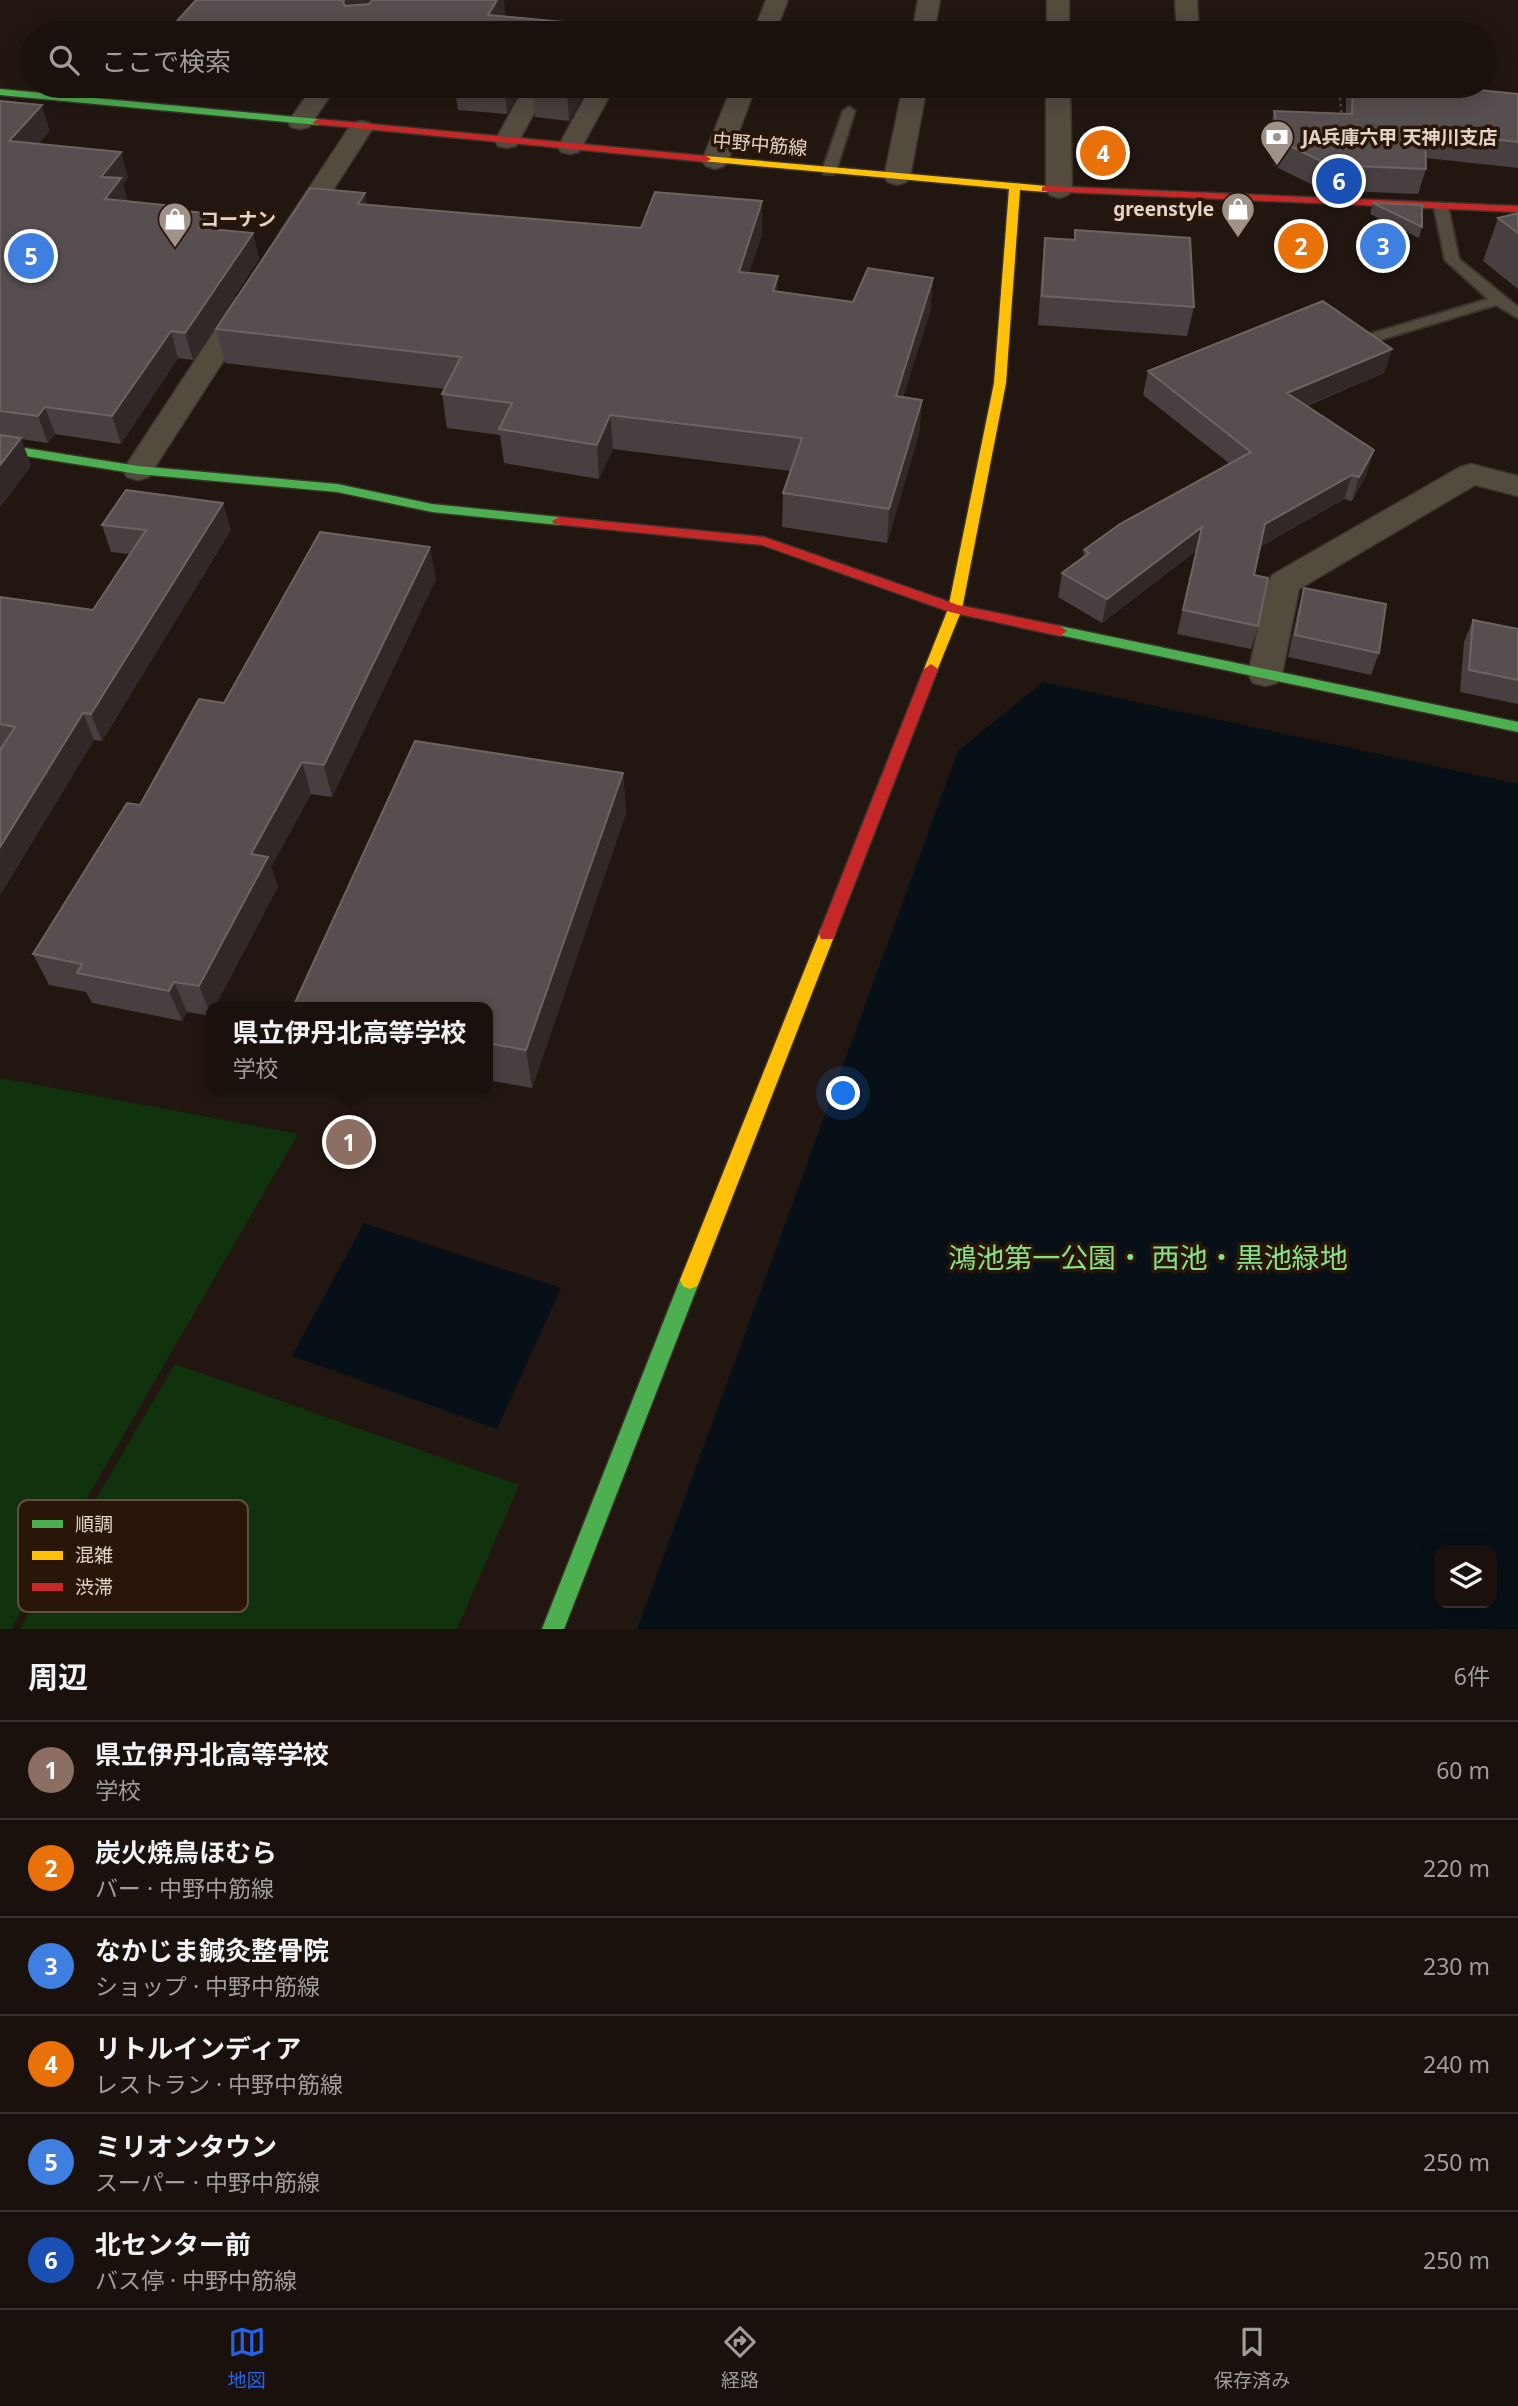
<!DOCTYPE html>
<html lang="ja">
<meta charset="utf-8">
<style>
:root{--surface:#1a110c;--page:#231a15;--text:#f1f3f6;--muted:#9f9d9d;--line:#38312d;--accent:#2563eb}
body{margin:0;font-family:"Noto Sans","Noto Sans JP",sans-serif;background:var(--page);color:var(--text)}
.controls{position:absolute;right:21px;bottom:21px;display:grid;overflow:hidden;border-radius:14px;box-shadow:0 4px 18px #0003}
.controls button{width:63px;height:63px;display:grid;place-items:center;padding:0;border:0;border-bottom:2px solid var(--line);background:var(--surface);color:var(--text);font:35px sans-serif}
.you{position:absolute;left:844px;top:1094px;width:24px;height:24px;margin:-18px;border:5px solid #fff;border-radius:50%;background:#1a73e8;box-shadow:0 0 0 10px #1a73e833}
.badge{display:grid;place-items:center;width:46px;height:46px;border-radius:50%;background:var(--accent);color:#fff;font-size:23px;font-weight:700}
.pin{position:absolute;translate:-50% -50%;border:4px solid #fff;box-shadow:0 2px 7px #0006}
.popup{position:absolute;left:206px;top:1002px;width:287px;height:91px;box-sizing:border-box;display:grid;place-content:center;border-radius:14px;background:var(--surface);filter:drop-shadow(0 2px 5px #0005);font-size:23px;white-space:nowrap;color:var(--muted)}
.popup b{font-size:26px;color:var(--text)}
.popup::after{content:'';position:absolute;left:50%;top:100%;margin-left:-14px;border:14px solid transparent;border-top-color:var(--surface)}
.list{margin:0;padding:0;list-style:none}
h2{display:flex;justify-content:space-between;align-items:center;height:91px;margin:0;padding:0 28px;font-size:30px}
h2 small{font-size:23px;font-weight:400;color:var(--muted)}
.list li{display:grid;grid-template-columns:46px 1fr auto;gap:21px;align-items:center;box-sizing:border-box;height:98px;padding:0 28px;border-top:2px solid var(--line)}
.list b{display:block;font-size:26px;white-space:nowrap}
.list p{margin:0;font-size:23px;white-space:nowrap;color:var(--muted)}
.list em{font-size:23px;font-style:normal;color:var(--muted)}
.icon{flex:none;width:38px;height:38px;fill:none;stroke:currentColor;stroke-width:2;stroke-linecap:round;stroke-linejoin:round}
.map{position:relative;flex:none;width:1518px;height:1629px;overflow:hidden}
.search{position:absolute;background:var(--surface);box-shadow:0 4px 18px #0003;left:21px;right:21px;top:21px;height:77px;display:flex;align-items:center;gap:18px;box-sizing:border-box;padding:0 24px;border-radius:38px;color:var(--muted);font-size:26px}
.sheet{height:679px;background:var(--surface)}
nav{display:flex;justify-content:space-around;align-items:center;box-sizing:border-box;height:98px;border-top:2px solid var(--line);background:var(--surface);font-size:19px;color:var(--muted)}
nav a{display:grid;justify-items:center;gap:4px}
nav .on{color:var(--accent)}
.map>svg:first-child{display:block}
.green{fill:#10330e}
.water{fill:#061016;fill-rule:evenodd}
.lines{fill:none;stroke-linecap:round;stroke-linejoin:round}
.lane-casing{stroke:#3b322c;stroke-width:4}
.street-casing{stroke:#3b322c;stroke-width:3}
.fast-casing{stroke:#3b322c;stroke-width:3}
.slow-casing{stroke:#3b322c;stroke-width:3}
.jam-casing{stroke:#3b322c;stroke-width:3}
.path{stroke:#544c44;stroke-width:2.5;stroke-dasharray:2.5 3.5;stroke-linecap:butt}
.lane{fill:#544b3f;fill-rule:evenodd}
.street{fill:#544b3f;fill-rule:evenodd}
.fast{fill:#4caf50;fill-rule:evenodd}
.slow{fill:#ffc107;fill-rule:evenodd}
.jam{fill:#c62828;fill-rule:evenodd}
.wall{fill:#473f40}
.shaded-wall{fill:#312827}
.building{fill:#574f4f;stroke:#6d6462;stroke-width:2}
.labels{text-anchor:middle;stroke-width:7;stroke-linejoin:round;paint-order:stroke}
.far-poi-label{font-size:19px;font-weight:bold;fill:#e2d4ca;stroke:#2a1608;text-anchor:start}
.far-street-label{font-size:19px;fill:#e2d4ca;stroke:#2a1608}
.near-park-label{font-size:28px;fill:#85e383;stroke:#2a1608}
.key{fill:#2a1608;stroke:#614f42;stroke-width:2}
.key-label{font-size:19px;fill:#e2d4ca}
</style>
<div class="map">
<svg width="1518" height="1629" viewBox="0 0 1518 1629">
<rect width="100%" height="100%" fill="#221710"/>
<path class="green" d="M0 1078 298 1134 11 1629H0Z
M175 1364 519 1485 457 1629H20Z"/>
<path class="water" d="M1043 682 1518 784V1629H637L958 751ZM1439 1550H1492V1603H1439Z
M364 1223 561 1288 497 1429 292 1356Z"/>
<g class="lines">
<g class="lane-casing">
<path id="lane" d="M849 107 855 111 836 171 834 174H824L822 171 843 111Z
M1441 203 1448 207 1459 259 1518 307V318L1496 305 1373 342H1363L1361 339 1363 336 1488 299 1445 260 1434 207Z"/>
</g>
<g class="street-casing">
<path id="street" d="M766 0H788L775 33H753Z
M918 0H940L934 33H912Z
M1047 0H1069V33H1047Z
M1175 0H1197L1199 33H1177Z
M313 86H337L309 127 300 129 291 127 288 122Z
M525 86H549L516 146 507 148 498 146 495 141Z
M591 86H615L579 152 570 154 561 152 558 147Z
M732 86H756L728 161 724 166 715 169 706 166 702 161Z
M903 86H927L910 177 906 182 897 185 888 182 884 177Z
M1046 86H1070L1072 190 1068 195 1059 198 1050 195 1046 190Z
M361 121 370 123 373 128 306 232 302 238 293 240 284 238 280 232 352 123Z
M246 296 256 298 260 304 153 470 149 477 138 480 127 477 123 470 236 298Z
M1471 464 1518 476V496L1475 485 1299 589 1282 674 1277 683 1265 686 1253 683 1248 674 1268 583 1272 575 1460 467Z"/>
</g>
<g class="fast-casing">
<path id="fast" d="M0 89 318 119 323 122 318 125 0 95Z
M0 444 138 466 337 484 432 504 559 517 566 521 559 525 432 512 337 492 138 474 0 452Z
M1060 626 1518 722V732L1055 634 1053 631Z
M690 1271 697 1274 700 1280 564 1629H542L680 1280 683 1274Z"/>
</g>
<g class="slow-casing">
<path id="slow" d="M706 156 1046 186 1051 189 1046 192 1020 190 1006 383 962 609 936 673H926L924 669 948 609 994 383 1009 189 702 161 701 159Z
M827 927 833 929 835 934 700 1280 697 1286 690 1289 683 1286 680 1280 819 934 821 929Z"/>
</g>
<g class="jam-casing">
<path id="jam" d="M318 119 706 156 711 159 706 162 314 124 313 122Z
M1046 186 1518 206V212L1042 191V187Z
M559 517 764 537 958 605 1060 626 1067 631 1060 636 950 612 762 545 554 524 552 521Z
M931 664 938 669 835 934 833 939H821L819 934 924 669Z"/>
</g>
<path class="path" d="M1339 86 1342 120"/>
<use href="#lane" class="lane"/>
<use href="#street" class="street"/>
<use href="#fast" class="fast"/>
<use href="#slow" class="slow"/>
<use href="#jam" class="jam"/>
</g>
<path class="wall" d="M451 86H522L507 114 458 110 454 86Z
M588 86 569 121 535 117 532 87Z
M1348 86H1441L1518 94V168L1426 158V169L1418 194 1323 190 1274 166 1269 136 1274 111 1346 114V93Z
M0 101 50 131 38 144 121 152 128 178 123 185 128 202 185 211 209 213 213 229 253 233 259 259 193 360 178 358 121 444 55 434 48 443 21 439 31 466 0 507Z
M762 201V234L749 273 778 292 853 302 933 278 930 312 903 397 922 400 919 434 887 543 782 527 783 493 791 471 613 449 599 479 504 463 500 435 447 428 442 394 445 389 225 363 216 329 367 205 641 228Z
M1373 203 1422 227 1419 238 1370 214Z
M1518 213V289L1483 261 1498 218Z
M1075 230 1194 307 1187 336 1038 325 1042 267 1045 238 1074 240Z
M1392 349 1384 373 1307 406 1367 474 1352 501 1344 499 1260 547 1254 575 1258 626 1251 649 1177 634 1196 551 1102 623 1058 597 1062 573 1083 558 1084 550 1230 464 1143 395 1148 371Z
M102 525 231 530 102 741 94 740 0 895V597L93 610 130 554 111 552Z
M436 579 332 797 311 794 271 867 278 887 211 1007V1016L187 1012 182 1021 92 1003 86 992 49 985 33 954 140 805 224 703Z
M1304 588 1379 653 1371 675 1288 657 1298 610Z
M1473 620 1518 629V704L1460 692 1464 642Z
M623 773 626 813 532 1088 487 1080V1007Z"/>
<path class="shaded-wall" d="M344 0H371L348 32 343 2Z
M497 0H504L506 20 488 15Z
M504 86H522L507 114Z
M569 86H588L569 121 567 90Z
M42 105 50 131 18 167 9 141Z
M121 152 128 178 123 185 129 205 113 226 101 177Z
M365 193 371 226 358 204Z
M762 201V234L739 306V272Z
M209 213 216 240 199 228Z
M253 233 259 259 193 360 185 333Z
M778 276 777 310 773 291Z
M933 278 930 312 893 430 896 396Z
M171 331 178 358 121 444 112 416Z
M1392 349 1384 373 1281 416 1287 393Z
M922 400 919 434 887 543 889 509Z
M45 407 55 434 48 443 38 416Z
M610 415 613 449 599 479 597 445Z
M21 438 31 466 0 507V465Z
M1374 450 1367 474 1352 501 1359 477Z
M1352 475 1344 499 1258 548 1265 524Z
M223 503 231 530 102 741 91 714Z
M1202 527 1196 551 1102 623 1107 599Z
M430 547 436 579 332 797 324 765Z
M83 713 94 740 0 895V847Z
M302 762 311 794 271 867 278 887 215 1007H211V1015L199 986 251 854Z
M623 773 626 813 532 1088 526 1050Z
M174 982 187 1012 182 1021 169 991Z"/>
<path class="building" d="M196 0H344L343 2 345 6 369 4 372 0H497L488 15 608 26 604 33H166Z
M532 86H569L567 90Z
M1353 86H1441L1518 94V142L1425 132 1426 169 1329 165 1280 141 1274 111 1352 114Z
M0 101 42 105 9 141 121 152 101 177 121 178 105 199 184 207 182 211 209 213 199 228 253 233 185 333 171 331 112 416 45 407 38 416 0 411Z
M310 188 365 193 358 204 641 228 655 192 762 201 739 272 778 276 773 291 853 302 868 268 933 278 896 396 922 400 889 509 783 493 802 438 610 415 597 445 499 429 512 403 442 394 461 357 216 329Z
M1373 203 1422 205V227Z
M1518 213V233L1498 218Z
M1075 230 1190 238 1194 307 1042 296 1045 238 1075 240Z
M1323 301 1392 349 1287 393 1374 450 1359 477 1352 475 1265 524 1254 575 1268 578 1258 626 1183 610 1202 527 1107 599 1062 573 1089 553 1084 550 1120 524 1251 452 1148 371Z
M0 435 21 438 0 465Z
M126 490 223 503 91 714 83 713 0 847V750L15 727 0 724V597L93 610 146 530 102 525Z
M320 532 430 547 324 765 302 762 251 854 268 857 199 986 174 982 169 991 77 973 82 964 33 954 127 803 140 805 199 699 224 703Z
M1304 588 1386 604 1379 653 1295 635Z
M1473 620 1518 629V680L1469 670Z
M415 741 623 773 526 1050 487 1043V1007H293Z"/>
<defs>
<g id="bank-pin" transform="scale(1.75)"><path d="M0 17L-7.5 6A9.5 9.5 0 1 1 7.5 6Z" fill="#9f9289" stroke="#2a1608"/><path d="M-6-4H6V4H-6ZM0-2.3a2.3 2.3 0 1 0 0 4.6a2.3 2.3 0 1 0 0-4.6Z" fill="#fff"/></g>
<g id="shop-pin" transform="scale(1.75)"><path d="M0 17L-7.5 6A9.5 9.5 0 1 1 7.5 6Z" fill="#9f9289" stroke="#2a1608"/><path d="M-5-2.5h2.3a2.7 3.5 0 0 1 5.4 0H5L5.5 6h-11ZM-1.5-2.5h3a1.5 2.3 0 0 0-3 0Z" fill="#fff"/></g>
</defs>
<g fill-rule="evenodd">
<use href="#bank-pin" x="1277" y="137"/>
<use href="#shop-pin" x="1238" y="209"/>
<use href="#shop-pin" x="175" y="219"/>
</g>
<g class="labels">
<g class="far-poi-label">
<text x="1302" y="144">JA兵庫六甲 天神川支店</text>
<text x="1214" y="216" text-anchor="end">greenstyle</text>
<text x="200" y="226">コーナン</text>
</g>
<g class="far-street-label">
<text transform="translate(760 144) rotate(5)" y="7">中野中筋線</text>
</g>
<g class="near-park-label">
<text x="1148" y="1268">鴻池第一公園・ 西池・黒池緑地</text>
</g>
</g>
<rect x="18" y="1500" width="230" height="112" rx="10" class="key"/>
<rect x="32" y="1520" width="31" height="8" fill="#4caf50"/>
<rect x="32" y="1551" width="31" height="9" fill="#ffc107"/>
<rect x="32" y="1583" width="31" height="8" fill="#c62828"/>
<g class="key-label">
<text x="75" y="1531">順調</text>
<text x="75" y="1562">混雑</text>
<text x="75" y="1594">渋滞</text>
</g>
</svg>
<div class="controls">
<button><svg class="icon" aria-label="layers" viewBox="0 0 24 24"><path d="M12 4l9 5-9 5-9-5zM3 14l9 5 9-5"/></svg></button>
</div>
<div class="you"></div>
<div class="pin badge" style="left:349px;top:1142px;background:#8d6e63">1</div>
<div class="popup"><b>県立伊丹北高等学校</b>学校</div>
<div class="pin badge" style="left:1301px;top:246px;background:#e8710a">2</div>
<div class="pin badge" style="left:1383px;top:246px;background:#3f7fe0">3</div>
<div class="pin badge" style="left:1103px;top:153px;background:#e8710a">4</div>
<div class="pin badge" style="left:31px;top:256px;background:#3f7fe0">5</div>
<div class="pin badge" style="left:1339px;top:181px;background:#1a4fb4">6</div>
<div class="search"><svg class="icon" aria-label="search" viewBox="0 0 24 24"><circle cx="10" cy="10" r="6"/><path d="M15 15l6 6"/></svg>ここで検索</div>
</div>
<section class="sheet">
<h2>周辺<small>6件</small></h2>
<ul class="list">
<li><span class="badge" style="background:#8d6e63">1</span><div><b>県立伊丹北高等学校</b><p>学校</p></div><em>60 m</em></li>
<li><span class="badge" style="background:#e8710a">2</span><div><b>炭火焼鳥ほむら</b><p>バー · 中野中筋線</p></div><em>220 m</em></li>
<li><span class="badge" style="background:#3f7fe0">3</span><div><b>なかじま鍼灸整骨院</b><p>ショップ · 中野中筋線</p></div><em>230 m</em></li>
<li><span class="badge" style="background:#e8710a">4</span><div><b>リトルインディア</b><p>レストラン · 中野中筋線</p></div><em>240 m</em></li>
<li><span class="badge" style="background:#3f7fe0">5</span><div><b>ミリオンタウン</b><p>スーパー · 中野中筋線</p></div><em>250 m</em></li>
<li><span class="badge" style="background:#1a4fb4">6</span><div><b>北センター前</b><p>バス停 · 中野中筋線</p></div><em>250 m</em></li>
</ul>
</section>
<nav>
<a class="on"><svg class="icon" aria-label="map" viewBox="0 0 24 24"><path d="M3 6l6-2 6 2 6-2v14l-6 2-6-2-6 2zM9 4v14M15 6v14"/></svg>地図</a>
<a><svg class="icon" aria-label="directions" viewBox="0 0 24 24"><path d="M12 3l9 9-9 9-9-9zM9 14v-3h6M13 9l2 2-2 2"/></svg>経路</a>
<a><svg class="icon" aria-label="saved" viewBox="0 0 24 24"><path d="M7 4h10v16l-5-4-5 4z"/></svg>保存済み</a>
</nav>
